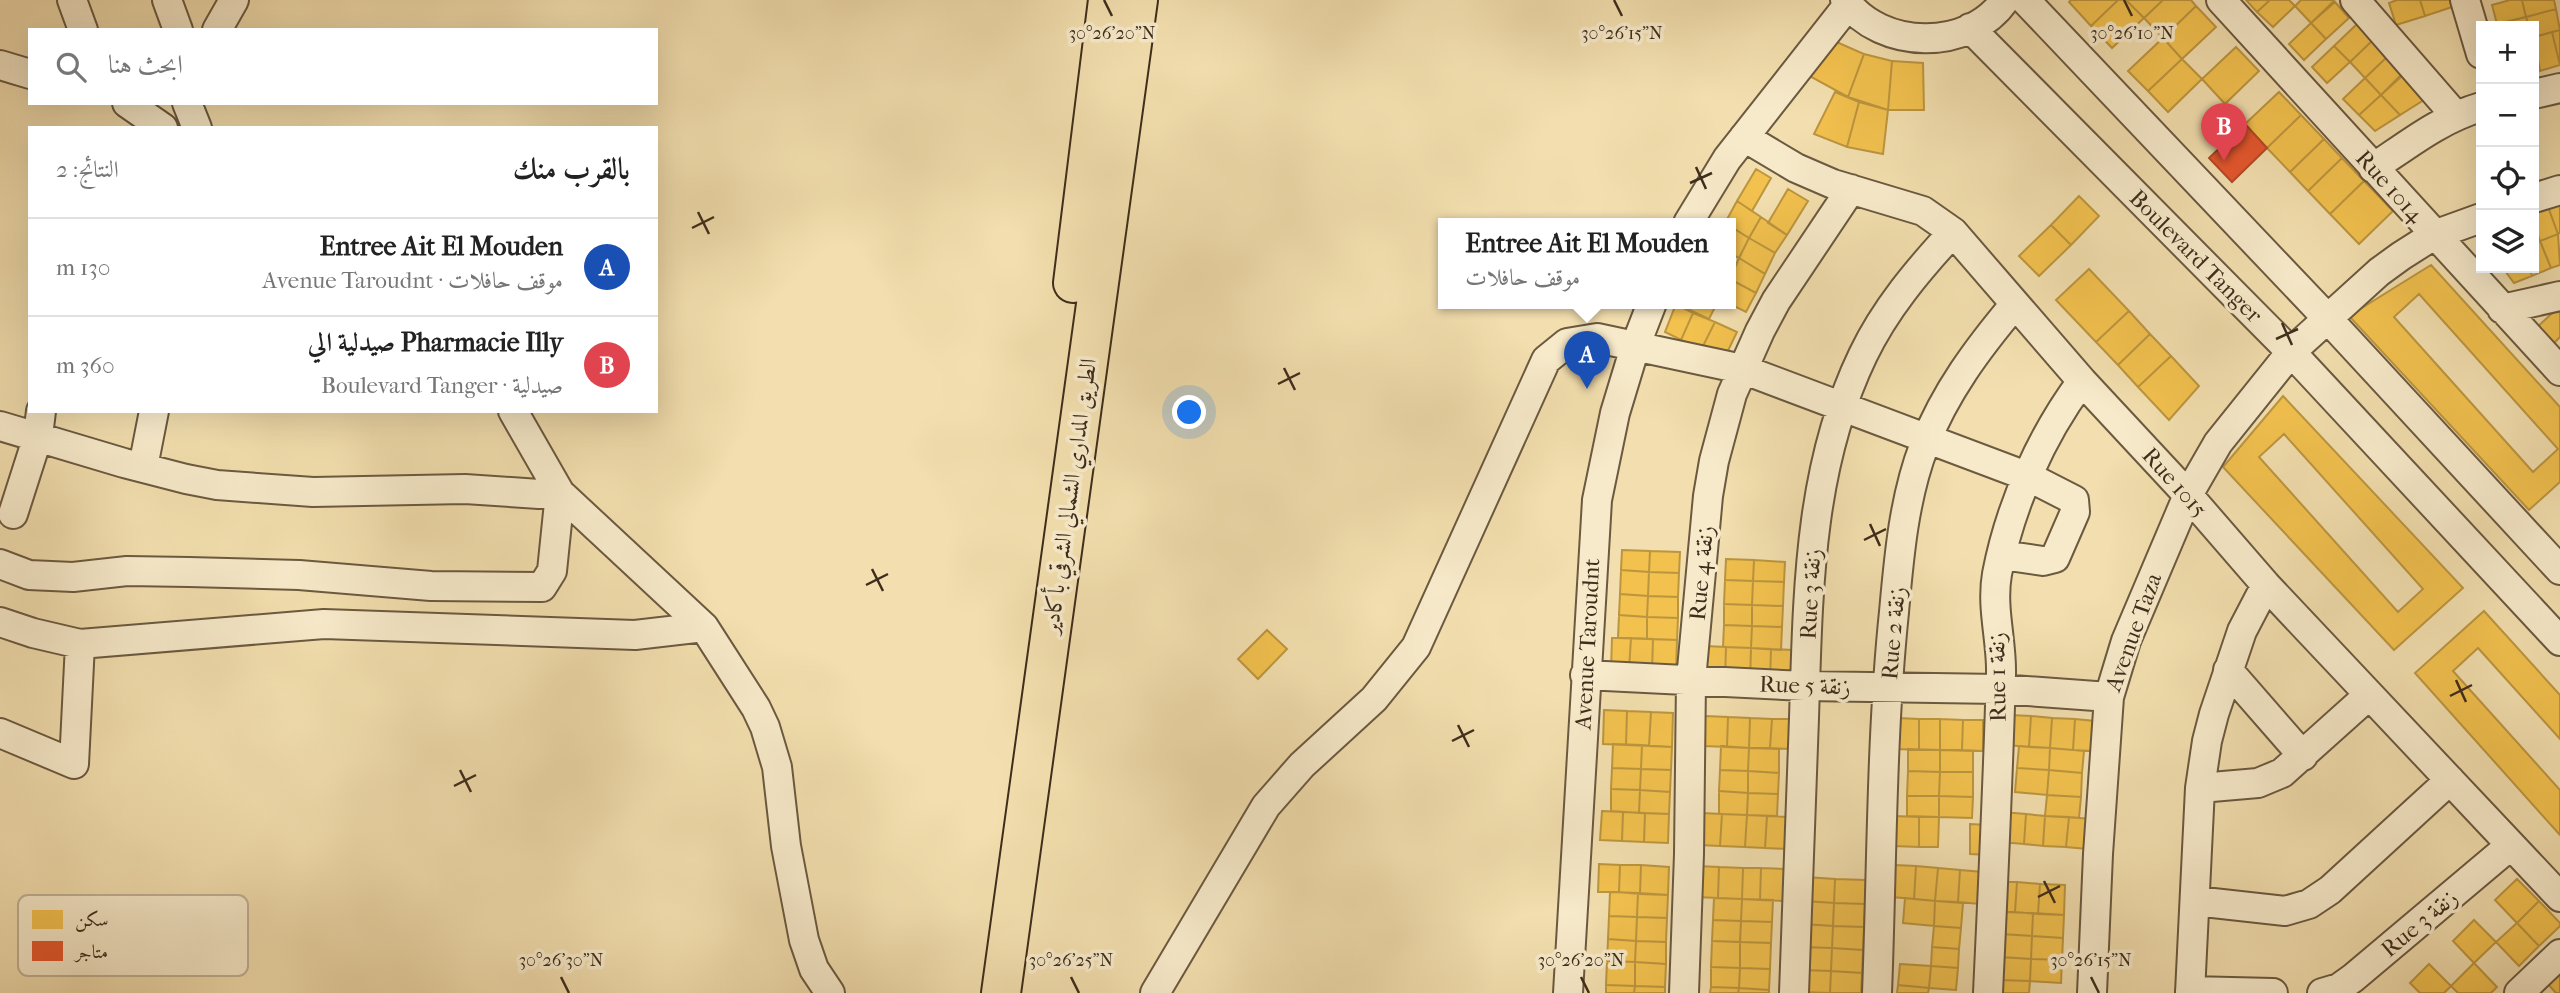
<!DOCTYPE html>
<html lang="ar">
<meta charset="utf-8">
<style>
:root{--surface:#fff;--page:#f2f2f2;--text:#222;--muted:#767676;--line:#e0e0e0;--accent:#8f2418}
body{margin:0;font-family:"IM FELL French Canon",Amiri,serif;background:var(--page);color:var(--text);direction:rtl}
.controls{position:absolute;right:21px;top:21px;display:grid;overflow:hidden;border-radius:0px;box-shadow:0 7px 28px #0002}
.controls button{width:63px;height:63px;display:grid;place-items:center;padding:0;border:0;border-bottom:2px solid var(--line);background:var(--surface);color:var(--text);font:35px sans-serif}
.you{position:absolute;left:1190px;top:413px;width:24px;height:24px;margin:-18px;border:5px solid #fff;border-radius:50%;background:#1a73e8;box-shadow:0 0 0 10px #1a73e833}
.badge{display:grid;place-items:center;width:46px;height:46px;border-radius:50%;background:var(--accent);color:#fff;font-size:23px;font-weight:700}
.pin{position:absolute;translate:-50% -58px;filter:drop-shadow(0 2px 4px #0008)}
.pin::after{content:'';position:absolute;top:37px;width:24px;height:21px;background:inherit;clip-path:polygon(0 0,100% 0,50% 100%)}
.popup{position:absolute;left:1438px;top:218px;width:298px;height:91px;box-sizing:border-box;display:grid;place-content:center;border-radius:0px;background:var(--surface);filter:drop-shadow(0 2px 5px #0005);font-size:23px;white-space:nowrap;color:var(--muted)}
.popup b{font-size:26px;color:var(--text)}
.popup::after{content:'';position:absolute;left:50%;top:100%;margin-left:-14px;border:14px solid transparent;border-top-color:var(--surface)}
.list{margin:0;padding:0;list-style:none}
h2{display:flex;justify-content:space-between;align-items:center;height:91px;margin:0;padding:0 28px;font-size:30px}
h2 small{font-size:23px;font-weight:400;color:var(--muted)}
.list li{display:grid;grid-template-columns:46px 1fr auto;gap:21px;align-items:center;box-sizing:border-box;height:98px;padding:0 28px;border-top:2px solid var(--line)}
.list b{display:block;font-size:26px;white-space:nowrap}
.list p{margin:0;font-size:23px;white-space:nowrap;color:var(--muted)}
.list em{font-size:23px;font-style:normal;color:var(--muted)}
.icon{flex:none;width:38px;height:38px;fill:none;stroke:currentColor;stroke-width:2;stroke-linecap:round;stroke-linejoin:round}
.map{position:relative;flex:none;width:2560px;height:993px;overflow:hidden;direction:ltr}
.search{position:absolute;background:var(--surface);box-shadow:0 7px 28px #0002;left:28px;top:28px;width:630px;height:77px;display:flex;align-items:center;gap:18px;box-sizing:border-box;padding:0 24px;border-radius:0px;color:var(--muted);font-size:26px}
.panel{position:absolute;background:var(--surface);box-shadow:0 7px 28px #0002;left:28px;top:126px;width:630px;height:287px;border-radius:0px;direction:rtl}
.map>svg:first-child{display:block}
.homes{fill:#f2c14e;stroke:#bc953f;stroke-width:2;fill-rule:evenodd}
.shops{fill:#e4572e;stroke:#b24a29;stroke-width:2}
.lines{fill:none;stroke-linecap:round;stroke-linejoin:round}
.minor-casing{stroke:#6b5940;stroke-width:32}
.highway-casing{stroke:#3e2d1c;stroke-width:42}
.minor{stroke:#f7eaca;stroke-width:28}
.highway{stroke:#f2deae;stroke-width:38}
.ticks{fill:none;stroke:#3e2d1c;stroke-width:2.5}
.labels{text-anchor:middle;stroke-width:7;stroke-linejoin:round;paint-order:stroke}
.street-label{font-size:23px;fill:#3e2d1c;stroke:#f7eaca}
.key{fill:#f7eaca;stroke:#c0b196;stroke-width:2}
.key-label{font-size:19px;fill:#3e2d1c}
.ticks-label{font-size:18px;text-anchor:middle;fill:#3e2d1c;stroke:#f7eaca;stroke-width:7;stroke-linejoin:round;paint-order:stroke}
</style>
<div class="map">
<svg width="2560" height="993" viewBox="0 0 2560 993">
<rect width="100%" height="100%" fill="#f2deae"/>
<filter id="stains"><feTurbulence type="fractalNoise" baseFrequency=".00286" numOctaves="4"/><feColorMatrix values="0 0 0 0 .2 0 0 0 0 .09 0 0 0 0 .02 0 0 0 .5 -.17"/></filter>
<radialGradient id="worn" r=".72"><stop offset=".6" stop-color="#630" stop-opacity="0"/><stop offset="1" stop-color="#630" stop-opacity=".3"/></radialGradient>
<path class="homes" d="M2071 0H2118L2091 26 2069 2Z
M2118 0H2126L2144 18 2112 48 2091 26Z
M2126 0H2163L2144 18Z
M2163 0H2191L2196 6 2163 38 2144 18Z
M2246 0H2270L2257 12Z
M2270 0H2289L2295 6 2273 27 2257 12Z
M2301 0H2333L2334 1 2311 23 2295 6Z
M2397 0H2420L2425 16 2396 25 2389 3Z
M2420 0H2453L2455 6 2425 16Z
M2510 0H2522L2526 17 2497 24 2492 5Z
M2522 0H2554L2556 9 2526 17Z
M2335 2 2349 18 2326 39 2311 23Z
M2196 6 2216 27 2182 59 2163 38Z
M2556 9 2560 30 2534 37V26H2529L2526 17Z
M2526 17 2529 26H2498L2497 24Z
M2311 23 2326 39 2304 60 2289 44Z
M2357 24 2373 40 2350 62 2334 46Z
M2560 30V65L2552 32Z
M2552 32 2560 65 2540 71 2534 37Z
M2163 38 2182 59 2148 91 2128 71Z
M1832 40 1864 54 1848 97 1804 73Z
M2373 40 2388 56 2365 78 2350 62Z
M2334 46 2350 62 2327 83 2312 67Z
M2236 47 2259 71 2225 104 2202 79Z
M1864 54 1892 61 1888 110 1848 97Z
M2388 56 2404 72 2381 95 2365 78Z
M2182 59 2202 79 2168 112 2148 91Z
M1892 61 1923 63 1924 110H1888Z
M2405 73 2427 98 2400 115 2381 95Z
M2365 78 2381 95 2359 115 2343 99Z
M1835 92 1859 102 1847 147 1814 134Z
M2279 92 2301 115 2267 148 2245 124Z
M2381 95 2400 115 2375 131 2359 115Z
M1859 102 1888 110 1883 154 1847 147Z
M2301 115 2324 139 2290 172 2267 148Z
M2324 139 2342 158 2308 191 2290 172Z
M2342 158 2364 181 2330 214 2308 191Z
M1756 169 1771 178 1752 211 1737 201Z
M2364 181 2393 211 2359 244 2330 214Z
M1788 189 1808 201 1787 235 1768 223Z
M2079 196 2099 216 2071 245 2051 225Z
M2560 200V233L2558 234 2547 204Z
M1737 201 1761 217 1749 238 1730 226V223H1725Z
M2547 204 2558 234 2540 241 2534 224V209Z
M1761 217 1787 235 1775 253 1749 238Z
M2051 225 2071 245 2039 276 2019 256Z
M1730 226 1749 238 1739 258 1730 253Z
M2558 234 2560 265 2551 268 2540 241Z
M1749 238 1775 253 1765 274 1739 258Z
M2540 241 2551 268 2532 276 2529 268H2534V243Z
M1739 258 1765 274 1756 293 1730 279Z
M2431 265 2560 407V482L2529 510 2349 316ZM2419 294 2558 449 2533 472 2394 317Z
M2503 268H2529L2532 276 2514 283Z
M2089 269 2129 311 2096 342 2056 300Z
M1730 279 1756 293 1746 312 1728 303H1730Z
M1684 303H1717L1709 319 1683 307Z
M1676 304 1693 313 1681 340 1665 332Z
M2558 308 2560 310V337L2551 346 2535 329Z
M2129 311 2150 334 2118 365 2096 342Z
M1693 313 1715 322 1702 348 1681 340Z
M1715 322 1737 332 1725 357 1702 348Z
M2150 334 2171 356 2138 387 2118 365Z
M2171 356 2199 386 2169 420 2138 387Z
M2283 396 2463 588 2394 650 2223 467ZM2284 434 2423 589 2398 612 2259 457Z
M1622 550 1650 551 1649 572 1621 570Z
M1650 551 1680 552 1679 573 1649 572Z
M1726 559 1754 560 1753 581 1725 580Z
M1754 560 1785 562 1784 582 1753 581Z
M1621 570 1649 572 1648 596 1620 594Z
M1649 572 1679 573 1678 597 1648 596Z
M1725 580 1753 581 1752 605 1724 604Z
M1753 581 1784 582 1783 606 1752 605Z
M1620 594 1648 596 1647 617 1619 615Z
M1648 596 1678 597V618L1647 617Z
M1724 604 1752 605V626L1724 625Z
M1752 605 1783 606 1782 627 1752 626Z
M2484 611 2560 695V739L2478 648 2453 671 2560 790V835L2415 673Z
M1619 615 1647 617V639L1618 638Z
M1647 617 1678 618 1677 640 1647 639Z
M1724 625 1752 626 1751 648 1723 647Z
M1752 626 1782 627 1781 650 1751 648Z
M1267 630 1287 649 1258 679 1238 659Z
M1612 638H1631L1629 670 1611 669Z
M1631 638 1653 639 1652 671 1629 670Z
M1653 639 1677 640 1676 672 1652 671Z
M1705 646 1726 647 1725 680 1704 679Z
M1726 647 1751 648 1750 681 1725 680Z
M1751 648 1771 649 1770 682 1750 681Z
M1771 649 1793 650 1792 682H1770Z
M1604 710 1627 711 1626 745 1603 744Z
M1627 711 1651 712 1649 746 1626 745Z
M1651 712 1673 713 1672 747 1649 746Z
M2009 715 2031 716 2029 747 2007 745Z
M1705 716 1728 717 1727 747 1704 746Z
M2031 716 2052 718 2050 748 2029 747Z
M1728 717 1750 718 1749 748 1727 747Z
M1750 718 1772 719 1770 748H1749Z
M1897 718 1919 719V750L1897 749Z
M2052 718 2075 719 2073 750 2050 748Z
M1772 719H1793L1791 749 1770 748Z
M1919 719H1940V750H1919Z
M1940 719 1963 720 1962 750H1940Z
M2075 719 2095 721 2093 751 2073 750Z
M1963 720H1983V751L1962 750Z
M1613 744 1642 745 1641 769 1612 768Z
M1642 745 1672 747 1671 770 1641 769Z
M1721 746 1749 748 1748 771 1720 770Z
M2019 746 2050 748 2049 770 2017 768Z
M1749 748 1779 749V773L1748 771Z
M2050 748 2084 751 2082 773 2049 770Z
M1908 749 1940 750V772L1908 771Z
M1940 750 1973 751V772H1940Z
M1612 768 1641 769 1640 790 1611 789Z
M2017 768 2049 770 2047 795 2015 792Z
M1641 769 1671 770 1670 792 1640 790Z
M1720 770 1748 771V793L1719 791Z
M2049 770 2082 773 2081 797 2047 795Z
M1748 771 1779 773 1778 794 1748 793Z
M1908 771 1940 772 1939 796H1907Z
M1940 772H1973V797L1939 796Z
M1611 789 1640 790 1639 813 1611 811Z
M1640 790 1670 792 1669 814 1639 813Z
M1719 791 1748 793 1747 815 1719 814Z
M1748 793 1778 794 1777 816 1747 815Z
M2047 795 2081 797 2079 818 2045 816Z
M1907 796H1939V817L1907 816Z
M1939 796 1973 797 1972 818 1939 817Z
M1602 811 1623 812 1622 841 1600 840Z
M1623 812 1645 813 1644 842 1622 841Z
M2001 812 2026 814 2024 844 1999 842Z
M1645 813 1669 814 1668 843 1644 842Z
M1701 813 1722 814 1720 846 1699 845Z
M1722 814 1747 815 1745 847 1720 846Z
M2026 814 2045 816 2043 846 2024 844Z
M1747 815 1767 816 1765 848 1745 847Z
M1767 816 1789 817 1788 849 1765 848Z
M1894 816 1919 817V847L1893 846Z
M2045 816 2069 817 2066 847 2043 846Z
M1919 817H1939L1938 847H1919Z
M2069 817 2090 819 2087 849 2066 847Z
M1970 824 1988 825V855L1970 854Z
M1599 864 1620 865 1619 892H1598Z
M1620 865H1641L1640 894 1619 892Z
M1641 865 1669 867 1668 895 1640 894Z
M1894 865 1916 866 1914 899 1892 897Z
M1697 866 1719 867 1718 898 1696 897Z
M1916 866 1938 868 1935 901 1914 899Z
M1719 867 1743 868 1742 899 1718 898Z
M1743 868H1761L1760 900 1742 899Z
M1761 868 1785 869 1784 901 1760 900Z
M1938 868 1960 870 1958 902 1935 901Z
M1960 870 1983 872 1980 904 1958 902Z
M1805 877 1835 879 1834 903 1804 901Z
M1835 879 1866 880 1865 904 1834 903Z
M2517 879 2539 901 2517 923 2495 900Z
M1998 882H2017L2015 912H1997Z
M2017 882 2040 884 2038 914 2015 912Z
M2040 884 2065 885 2064 915 2038 914Z
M1610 892 1638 893 1637 917 1609 916Z
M1638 893 1668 895 1667 918 1637 917Z
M1714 898 1742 899 1741 921 1713 920Z
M1905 898 1935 901 1934 926 1903 923Z
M1742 899 1773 900 1772 922 1741 921Z
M1804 901 1834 903 1833 926 1803 924Z
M1935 901 1963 903 1961 928 1934 926Z
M2539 901 2560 923V926L2539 946 2517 923Z
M1834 903 1865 904 1864 927 1833 926Z
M2003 912 2033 913 2032 936 2001 934Z
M2033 913 2064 915 2063 938 2032 936Z
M1609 916 1637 917 1636 941 1608 939Z
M1637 917 1667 918 1666 942 1636 941Z
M1713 920 1741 921 1740 942 1712 941Z
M2474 920 2496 942 2474 963 2453 941Z
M1741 921 1772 922 1771 943 1740 942Z
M2517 923 2539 946 2519 966 2496 942Z
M1803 924 1833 926 1832 948 1802 947Z
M1833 926 1864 927 1863 950 1832 948Z
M1934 926 1961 928 1959 949 1932 947Z
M2001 934 2032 936 2031 959 2000 957Z
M2032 936 2063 938 2062 960 2031 959Z
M1608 939 1636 941 1635 962 1607 961Z
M1636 941 1666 942V964L1635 962Z
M1712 941 1740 942V968L1711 967Z
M1740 942 1771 943 1770 969 1740 968Z
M1802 947 1832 948 1831 971 1801 970Z
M1932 947 1959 949 1958 968 1931 966Z
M1832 948 1863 950 1862 973 1831 971Z
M2000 957 2031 959 2030 981 1999 980Z
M2031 959 2062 960 2061 983 2030 981Z
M1607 961 1635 962V986L1606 985Z
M1635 962 1666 964 1665 987 1635 986Z
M2474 963 2497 987 2491 993H2458L2451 986Z
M1900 964 1931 966 1929 988 1898 985Z
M2429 964 2451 986 2444 993H2420L2410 983Z
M1931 966 1958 968 1956 990 1929 988Z
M1711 967 1740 968 1739 988 1711 987Z
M1740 968 1770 969 1769 990 1739 988Z
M2560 969V993H2556L2546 982Z
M1801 970 1831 971 1830 993 1800 992Z
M1831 971 1862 973 1861 993H1830Z
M1999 980 2030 981 2029 993H1999Z
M1606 985 1635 986 1634 993H1606Z
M1898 985 1929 988 1928 993H1897Z
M1635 986 1665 987V993H1634Z
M1711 987 1739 988 1738 993H1710Z
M1739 988 1769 990V993H1738Z"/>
<path class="shops" d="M2245 124 2267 148 2232 182 2209 158Z"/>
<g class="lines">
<g class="minor-casing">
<path id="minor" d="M72 0 83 30
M167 0 178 30
M1845 0C1881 50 1969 52 2005 0
M2025 0 2328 319 2560 570
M2221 0 2560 371
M2355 0 2455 115
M2465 0 2481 54
M1970 28 2291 352 2560 641
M217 30 234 0
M0 65 30 74
M2534 94 2560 88
M127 103 163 128
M187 103 197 128
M1744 137 1796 168 1833 184 1923 211 1953 232 2082 381 2188 495 2266 585 2560 897
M2373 168C2409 144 2440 119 2481 107
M2534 198 2560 190
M1688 223 1727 159 1848 5
M2502 309 2560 296
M513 411 560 493 704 627 756 708 765 727 777 767 786 846 804 940 814 969 830 993
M0 426 124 463 186 479 217 485 313 492 465 489 539 494 560 493 552 571 542 587 431 586 299 575 189 572 127 571 73 577 29 575 0 564
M143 467 154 411
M13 514 38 436 41 411
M0 622 33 633 80 644 324 624 635 635 704 627
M2228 670 2303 756
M1585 675 1805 686 1999 689 2109 697
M0 733 74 764 80 644
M2200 788 2258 783 2282 773 2369 695
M2195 901 2285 911 2309 904 2330 890 2450 780
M2190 991 2273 993
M1155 993 1266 806 1302 765 1374 699 1416 647 1546 360 1567 343 1597 338 1742 369 2029 477 2074 500 2075 512 2055 558 2043 561 2002 555
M1568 993 1597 500 1615 413 1635 347 1652 303
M1684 993 1689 854 1691 680 1708 496 1714 461 1732 394 1760 331 1776 301 1851 189
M1794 993C1797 901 1801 810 1804 718 1808 595 1808 469 1863 355 1885 309 1918 270 1953 232
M1877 993C1882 866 1881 738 1894 612 1899 556 1904 498 1924 446 1945 392 1978 348 2015 304
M1988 993C1993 887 1998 780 2001 674 2002 641 1991 608 1997 574 2010 506 2041 436 2082 381
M2092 993 2098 854 2109 697 2126 641 2188 495 2218 443 2291 352 2379 272 2401 256 2434 235 2481 218
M2190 993 2200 788 2207 741 2214 714 2242 631 2266 585
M2322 993 2339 988 2353 978 2511 845
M2519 993 2560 954"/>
</g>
<g class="highway-casing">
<path id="highway" d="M1073 283 1108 0
M1001 993 1138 0"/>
</g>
<use href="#minor" class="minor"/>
<use href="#highway" class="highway"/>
</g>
<path class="ticks" d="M1104 0 1112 16M1614 0 1622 16M2124 0 2132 16M1696 167 1706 189M1690 183 1712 173M698 212 709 234M692 228 714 217M2282 323 2292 345M2276 339 2298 329M1284 368 1295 390M1278 384 1300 373M1870 524 1880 546M1864 540 1886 529M872 569 883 591M866 585 888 574M2456 680 2466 702M2450 696 2472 685M1458 725 1469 747M1452 741 1474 730M460 770 471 792M454 786 476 775M2044 881 2055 903M2038 897 2060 886M561 977 569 993M1071 977 1079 993M1581 977 1589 993M2091 977 2099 993"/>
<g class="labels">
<g class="street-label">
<text transform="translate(2390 186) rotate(48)" y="8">Rue 1014</text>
<text transform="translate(2196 256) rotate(45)" y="8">Boulevard Tanger</text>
<text transform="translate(2175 482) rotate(48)" y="8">Rue 1015</text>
<text transform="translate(1069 496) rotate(-82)" y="8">الطريق المداري الشمالي الشرقي بأكادير</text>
<text transform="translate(1701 573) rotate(-85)" y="8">Rue 4 زنقة</text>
<text transform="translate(1810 594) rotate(-87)" y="8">Rue 3 زنقة</text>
<text transform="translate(2133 632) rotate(-70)" y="8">Avenue Taza</text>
<text transform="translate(1893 633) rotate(-85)" y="8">Rue 2 زنقة</text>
<text transform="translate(1587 644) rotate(-87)" y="8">Avenue Taroudnt</text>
<text transform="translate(1997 677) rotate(-91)" y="8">Rue 1 زنقة</text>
<text transform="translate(1805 685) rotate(2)" y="8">Rue 5 زنقة</text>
<text transform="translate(2419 923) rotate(-40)" y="8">Rue 3 زنقة</text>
</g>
</g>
<rect x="18" y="895" width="230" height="81" rx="10" class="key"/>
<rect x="32" y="910" width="31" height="19" fill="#f2c14e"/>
<rect x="32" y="941" width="31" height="20" fill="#e4572e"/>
<g class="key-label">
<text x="75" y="926">سكن</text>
<text x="75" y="958">متاجر</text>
</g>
<g class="ticks-label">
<text x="1622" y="39">30°26'15"N</text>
<text x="2132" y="39">30°26'10"N</text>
<text x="1112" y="39">30°26'20"N</text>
<text x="561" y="966">30°26'30"N</text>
<text x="1071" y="966">30°26'25"N</text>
<text x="1581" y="966">30°26'20"N</text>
<text x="2091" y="966">30°26'15"N</text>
</g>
<rect width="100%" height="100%" filter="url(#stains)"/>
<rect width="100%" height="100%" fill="url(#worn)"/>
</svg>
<div class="controls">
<button>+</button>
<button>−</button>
<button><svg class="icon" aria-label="locate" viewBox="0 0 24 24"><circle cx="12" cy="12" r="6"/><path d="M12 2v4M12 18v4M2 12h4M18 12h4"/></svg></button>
<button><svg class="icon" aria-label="layers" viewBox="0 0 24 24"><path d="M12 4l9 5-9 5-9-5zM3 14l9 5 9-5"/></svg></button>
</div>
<div class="you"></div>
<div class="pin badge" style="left:1587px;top:389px;background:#1a4fb4">A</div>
<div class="popup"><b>Entree Ait El Mouden</b>موقف حافلات</div>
<div class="pin badge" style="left:2224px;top:161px;background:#e0444e">B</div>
<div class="search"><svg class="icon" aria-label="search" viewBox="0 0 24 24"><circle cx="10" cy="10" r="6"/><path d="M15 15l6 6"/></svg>ابحث هنا</div>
<section class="panel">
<h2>بالقرب منك<small>النتائج: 2</small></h2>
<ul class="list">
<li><span class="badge" style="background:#1a4fb4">A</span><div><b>Entree Ait El Mouden</b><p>موقف حافلات · Avenue Taroudnt</p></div><em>130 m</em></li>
<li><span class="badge" style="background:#e0444e">B</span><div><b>Pharmacie Illy صيدلية الي</b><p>صيدلية · Boulevard Tanger</p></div><em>360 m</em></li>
</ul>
</section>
</div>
